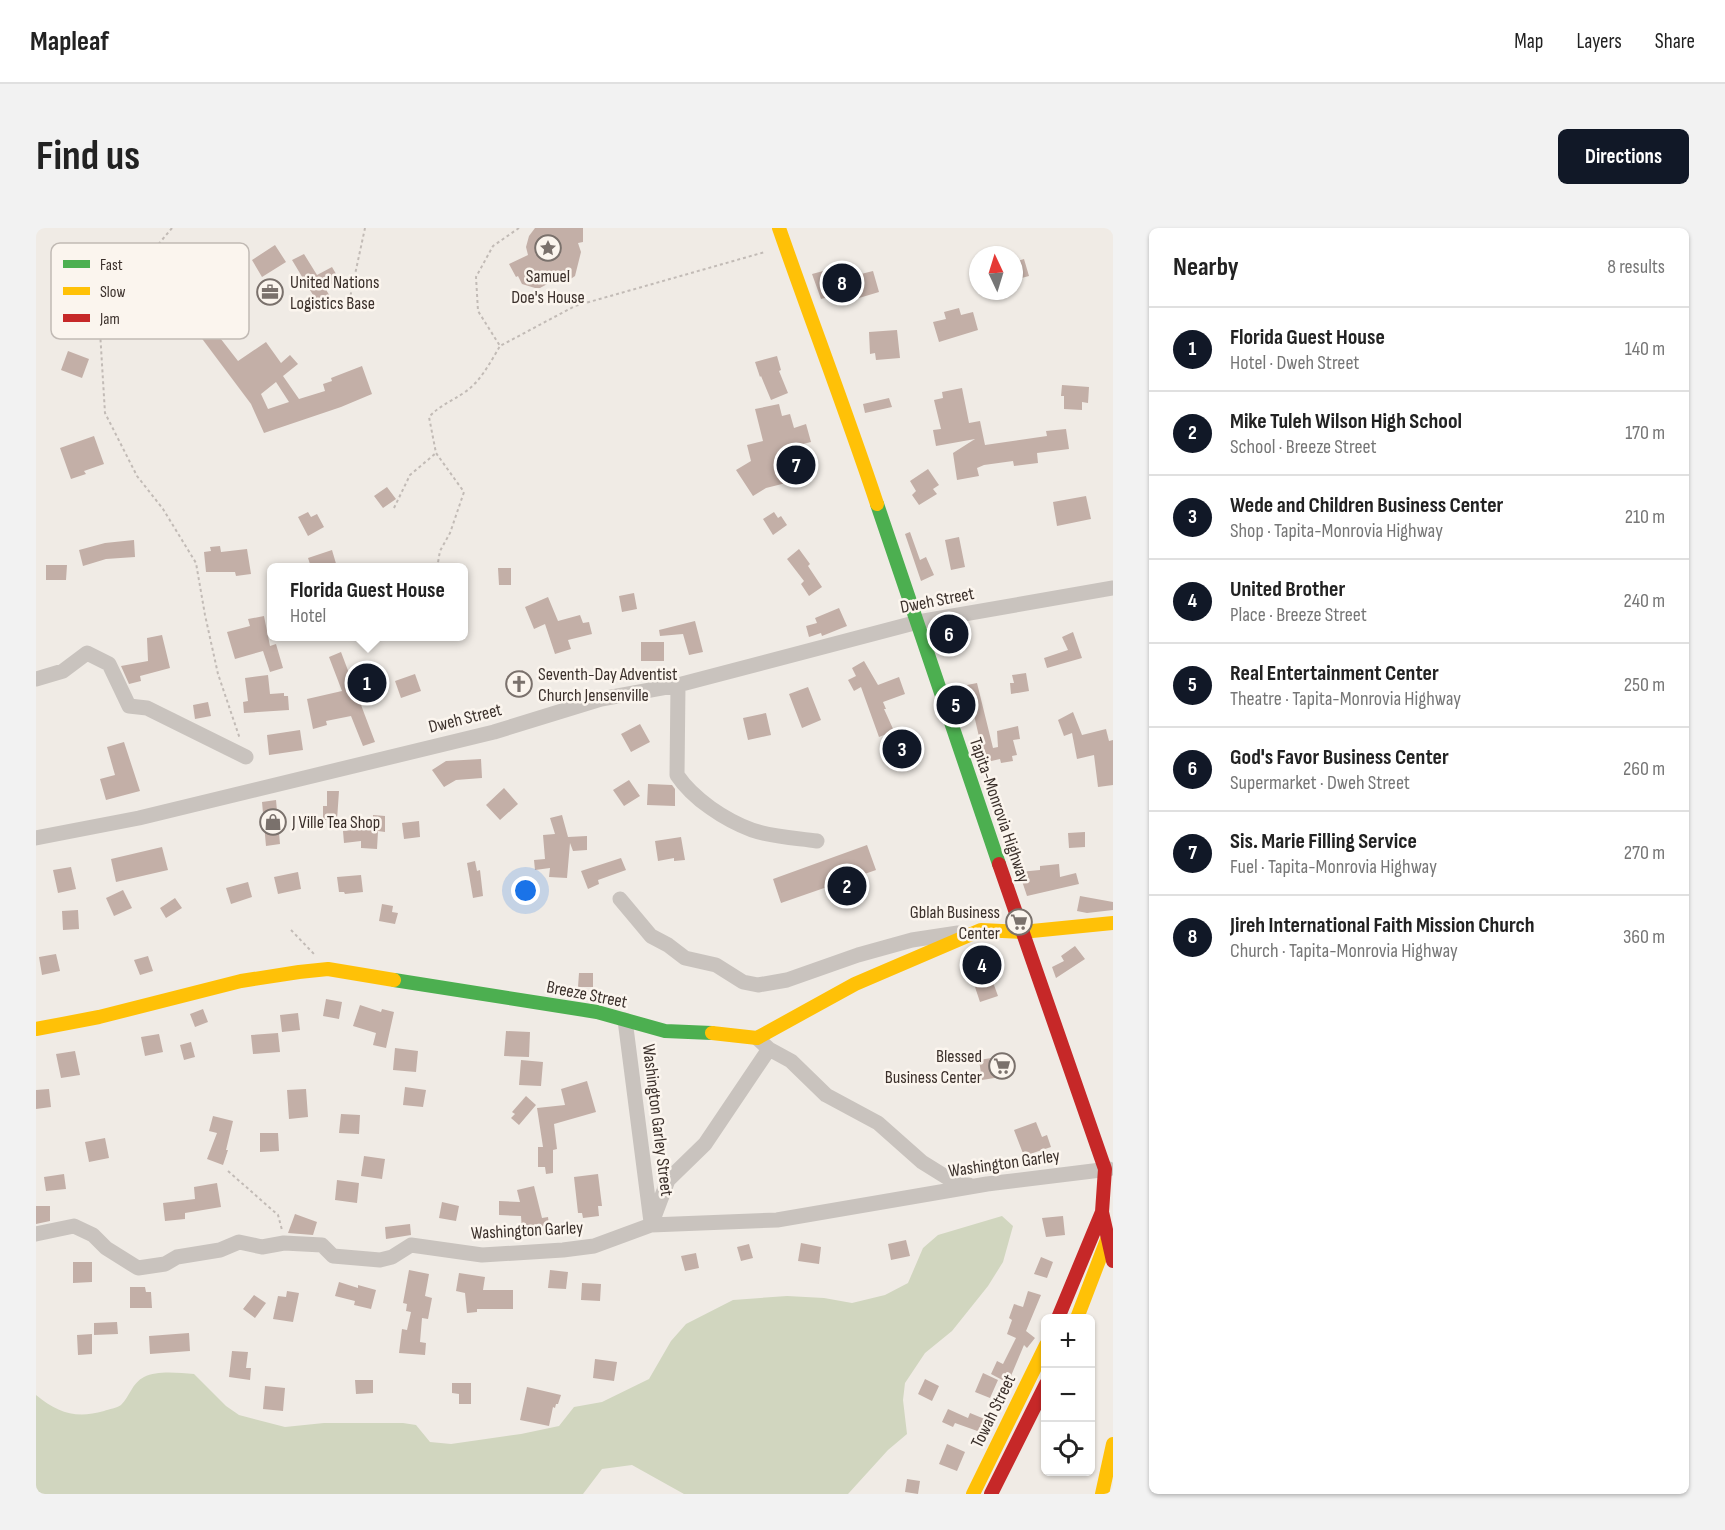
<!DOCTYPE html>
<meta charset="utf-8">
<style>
:root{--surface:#fff;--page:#f2f2f2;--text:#222;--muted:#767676;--line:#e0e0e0;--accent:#111827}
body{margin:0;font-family:"Sofia Sans Condensed",sans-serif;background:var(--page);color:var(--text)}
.controls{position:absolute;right:18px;bottom:18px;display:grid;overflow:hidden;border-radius:9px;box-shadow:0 2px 4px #0004}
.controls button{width:54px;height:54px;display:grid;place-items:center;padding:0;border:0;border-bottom:2px solid var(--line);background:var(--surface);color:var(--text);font:30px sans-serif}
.compass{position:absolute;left:933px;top:18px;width:54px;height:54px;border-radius:50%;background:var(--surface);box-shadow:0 2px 4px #0004;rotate:356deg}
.you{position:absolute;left:490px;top:663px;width:21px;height:21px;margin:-15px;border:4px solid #fff;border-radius:50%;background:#1a73e8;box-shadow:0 0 0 9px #1a73e833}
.badge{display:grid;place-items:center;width:39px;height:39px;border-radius:50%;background:var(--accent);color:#fff;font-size:20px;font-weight:700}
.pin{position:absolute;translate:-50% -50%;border:3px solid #fff;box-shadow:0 2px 6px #0006}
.popup{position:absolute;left:231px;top:335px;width:201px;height:78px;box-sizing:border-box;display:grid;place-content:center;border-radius:9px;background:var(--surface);filter:drop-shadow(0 2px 4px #0005);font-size:20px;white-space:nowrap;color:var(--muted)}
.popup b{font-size:22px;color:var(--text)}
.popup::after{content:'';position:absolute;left:50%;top:100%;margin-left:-12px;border:12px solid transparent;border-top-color:var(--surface)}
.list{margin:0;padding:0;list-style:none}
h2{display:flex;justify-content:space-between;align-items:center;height:78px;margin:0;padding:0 24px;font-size:26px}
h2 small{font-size:20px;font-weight:400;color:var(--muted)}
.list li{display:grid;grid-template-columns:39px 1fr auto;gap:18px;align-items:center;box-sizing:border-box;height:84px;padding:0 24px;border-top:2px solid var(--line)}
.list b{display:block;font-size:22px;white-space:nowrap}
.list p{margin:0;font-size:20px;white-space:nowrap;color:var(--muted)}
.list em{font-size:20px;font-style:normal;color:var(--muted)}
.icon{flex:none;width:33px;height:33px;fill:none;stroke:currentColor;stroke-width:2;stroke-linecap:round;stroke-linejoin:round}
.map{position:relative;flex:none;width:1077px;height:1266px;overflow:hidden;border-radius:9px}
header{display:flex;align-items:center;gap:36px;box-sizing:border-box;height:84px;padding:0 30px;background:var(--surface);border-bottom:2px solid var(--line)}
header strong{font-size:28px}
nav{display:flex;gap:33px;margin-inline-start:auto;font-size:21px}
.intro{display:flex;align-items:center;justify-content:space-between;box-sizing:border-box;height:144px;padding:0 36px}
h1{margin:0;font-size:42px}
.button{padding:15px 27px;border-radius:9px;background:var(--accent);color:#fff;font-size:21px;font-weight:700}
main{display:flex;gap:36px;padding:0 36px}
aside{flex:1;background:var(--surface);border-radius:9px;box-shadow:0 2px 4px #0004}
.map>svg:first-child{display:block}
.green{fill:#d1d6bf}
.building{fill:#c3afa7;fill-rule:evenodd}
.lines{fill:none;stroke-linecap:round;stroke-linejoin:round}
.path{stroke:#c2bbb6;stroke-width:2;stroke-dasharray:3 3;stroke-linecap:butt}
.street{stroke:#c9c3be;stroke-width:15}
.fast{stroke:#4caf50;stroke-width:14}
.slow{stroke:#ffc107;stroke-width:14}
.jam{stroke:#c62828;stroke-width:14}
.labels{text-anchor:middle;stroke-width:5;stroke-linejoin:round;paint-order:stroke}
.poi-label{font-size:18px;fill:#3b302b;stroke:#fbf5ee;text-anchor:start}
.street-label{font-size:18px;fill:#3b302b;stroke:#fbf5ee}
.key{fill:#fbf5ee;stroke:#c1bab4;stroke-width:1.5}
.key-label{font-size:16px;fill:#3b302b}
</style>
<header>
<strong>Mapleaf</strong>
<nav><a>Map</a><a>Layers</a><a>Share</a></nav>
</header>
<div class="intro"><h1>Find us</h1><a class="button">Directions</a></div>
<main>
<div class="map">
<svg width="1077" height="1266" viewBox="0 0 1077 1266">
<rect width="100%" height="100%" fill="#f0ebe5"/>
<path class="green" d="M966 988 977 998 967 1034 952 1058 916 1103 889 1125 869 1155 867 1172 871 1206 852 1222 812 1266H648L596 1237 566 1241 547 1266H0V1167C22 1185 40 1191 68 1183 73 1181 81 1180 85 1177 94 1168 96 1155 108 1149 122 1142 143 1145 158 1146L190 1178 203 1187 249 1199 288 1195H367L380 1197 394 1214 415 1216 485 1206 523 1198 538 1179 566 1174 613 1151 635 1113 650 1096 697 1072 751 1068 788 1070 816 1075 849 1067 872 1055 887 1020 902 1007Z"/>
<path class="building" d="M499 0H547V14L542 15 545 24 539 48 530 54 522 50 504 60H499L486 56 482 48 480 49 473 36 492 27 490 19 493 8Z
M239 17 250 34 226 49 216 32Z
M268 26 281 47 296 39 303 51 289 60 295 70 283 77 256 32Z
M988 31 993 48 978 52V34Z
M817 35 821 47 837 43 843 64 823 70 820 62 785 71 776 46Z
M196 72 207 87 181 106 202 133 230 114 245 135 254 127 262 136 247 148 263 171 289 163 287 156 296 153 295 150 326 138 336 166 305 179 228 205 215 176 158 100ZM240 154 253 174 232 181 225 166Z
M923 80 925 87 937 84 942 102 903 114 897 94 910 91 908 84Z
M861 102 864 130 840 132 839 125 834 126 833 104Z
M32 123 53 131 46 150 25 142Z
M741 128 745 142 743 143 752 165 735 172 725 148 724 149 719 134Z
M1026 157 1053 159 1052 175 1046 174V182L1028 181V168H1025Z
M926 160 933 195 944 193 949 217 1011 208 1010 203 1030 201 1033 221 1001 225 1002 235 978 238 977 233 948 237 941 240 943 248 921 252 917 225 939 211 900 218 897 202 905 201 898 172 907 170 906 164Z
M853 170 856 179 829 185 827 176Z
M743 176 746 188 754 186 758 200 770 196 775 214 767 216 774 239 748 246 750 255 730 260 717 268 700 242 715 233 711 217 727 213 719 181Z
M58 208 68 236 48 243 50 246 35 251 24 220Z
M892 241 903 257 897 261 901 266 883 277 876 267 880 263 874 253Z
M351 259 360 271 347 280 338 268Z
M1050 268 1055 291 1021 298 1017 274Z
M272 284 275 289 281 286 288 299 272 308 262 289Z
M738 284 742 290 745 288 751 297 737 307 727 291Z
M874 304 884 332 890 329 898 347 885 353 869 306Z
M923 309 929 339 915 342 909 312Z
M98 312 99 329 70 331 47 338 43 322 69 315Z
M184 318 185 324 211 321 215 346 200 348 199 344H170L168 324 175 323 174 319Z
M763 321 774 336 772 338 786 359 773 368 765 356 768 353 751 331Z
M296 322 301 339H275L272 330Z
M10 337H31L30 352H10Z
M462 340H475V357H463Z
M598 365 601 381 586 384 583 368Z
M512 369 522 393 544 387 547 395 553 394 556 406 532 412 535 421 519 426 509 396 498 401 489 379Z
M803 380 811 398 786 408 785 405 773 409 770 398 781 395 779 390Z
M228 388 234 418 240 416 247 440 234 444 227 423 199 431 191 404 214 398 212 391Z
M659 393 667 424 653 427 647 406 624 408 623 402Z
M1037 404 1046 430 1011 440 1008 430 1032 422 1026 409Z
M126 407 134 440 104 448 105 453 93 456 85 438 112 433 111 410Z
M605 414H628V433H605Z
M305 424 339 514 327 518 315 488 290 493 291 497 277 501 271 471 306 463 293 429Z
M828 433 842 457 863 449 869 466 847 474 850 481H848L858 503 843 509 825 459 818 463 812 452 820 448 816 440Z
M487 442 495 463 478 469 471 448Z
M990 445 993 463 975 466 974 455H978L976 447Z
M379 446 385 463 365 470 359 453Z
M232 447 234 466 248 465V468H252L253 482 208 485 207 474 212 473 209 450Z
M941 455 957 520 962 519 961 503 982 498 984 511 977 512 981 527 976 528 977 533 965 535 964 531 951 534 950 527 945 528 942 514 944 513 931 457Z
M772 459 785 492 766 500 753 466Z
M172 474 175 488 159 491 157 477Z
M1037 484 1046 507 1070 501 1073 513 1077 512V557L1062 559 1058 527 1041 531 1036 505 1028 508 1022 492Z
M730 485 735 507 712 512 707 490Z
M604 496 614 514 595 524 585 506Z
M264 502 267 522 233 527 231 507Z
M88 514 104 563 70 572 64 551 79 547 71 519Z
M445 531 446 550 420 552 408 559 396 542 410 533Z
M593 552 604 568 588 578 577 562Z
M612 556 636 557 639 561V578L611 577Z
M468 560 482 576 464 592 450 577Z
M291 563H303L301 592H287V578H291Z
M240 572 244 616 230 618 226 574Z
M337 587 349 588V604L342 603 341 621 325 620V613L308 615 307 603 337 600Z
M526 587 532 609 551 608V622L537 623 534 615 531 650 513 649 514 640 499 642 498 632 509 631 507 607 519 606 514 590Z
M383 593 384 609 368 611 366 595Z
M1049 604V619L1033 620 1032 605Z
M645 609 649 632 638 633V630L622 633 619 613Z
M831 617 840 642 745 675 737 651Z
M126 619 132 642 80 654 75 631Z
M585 630 590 642 562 652 563 656 552 661 545 643Z
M439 633 441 643 444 642 447 668 437 670 431 635Z
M1023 636 1024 649 1040 645 1043 656 991 668 983 644 1004 642V638Z
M35 639 40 661 22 665 17 642Z
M262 644 265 661 242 666 238 649Z
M325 647 327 664 309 666 308 664H303L301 649Z
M212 654 216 669 195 676 190 660Z
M87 662 96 680 78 688 70 670Z
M1044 668 1077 674V682L1051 685 1041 683Z
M139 670 146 680 130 690 124 680Z
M346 676 357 678 356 684 362 685 359 696 343 693Z
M42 682 43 701 27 702 26 683Z
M1039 718 1049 731 1020 750 1016 739 1028 733 1025 728Z
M20 726 24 743 6 747 3 729Z
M112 728 117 743 104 747 98 732Z
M951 729 954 746 962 768 944 774 939 759 944 757 938 731Z
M543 745H557V759H542Z
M290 771 306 774 303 791 287 788Z
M324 777 345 784 346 781 358 784 350 820 337 817 340 805 317 798Z
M167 781 172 794 159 799 154 786Z
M262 785 264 802 246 804 244 787Z
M470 803 494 804 493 829 468 828Z
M242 805 244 824 217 826 215 807Z
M123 806 127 824 109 828 105 809Z
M155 814 159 829 148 832 144 817Z
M359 820 382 823 380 844 357 842Z
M39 823 44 847 25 850 20 826Z
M968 828 971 848 946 852 943 832Z
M485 832 507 834 505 858 483 857Z
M551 853 560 884 518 896 521 921 517 922V945L510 946 509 939H502V919H507L501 880 529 877 525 861Z
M369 859 390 862 387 879 367 877Z
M13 861 15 879 0 881V862Z
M270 861 272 889 253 891 251 862Z
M490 868 500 877 483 897 475 890 479 886 476 884Z
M305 886 324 887 323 906 303 905Z
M177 888 197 893 190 922H192L187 937 171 931 181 905 173 903Z
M1000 894 1006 909 1011 907 1015 919 988 928 978 902Z
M224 905H242L243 923 224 924Z
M69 910 73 930 53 934 49 914Z
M328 928 349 931 346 951 325 948Z
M28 946 30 961 10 963 8 949Z
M562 946 566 978H562L563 988 547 990 546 985H542L538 949Z
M301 952 323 955 321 975 299 972Z
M181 955 185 979 149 985V991L129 993 127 975 159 971 158 959Z
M498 958 506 990 512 989 514 1005 491 1008V1001L486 1002 485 988 463 987V973L484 974 481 962Z
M406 974 423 978 420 993 403 990Z
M0 978H14V993L0 996Z
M259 986 281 994 277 1007 252 1005Z
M1027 988 1029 1007 1010 1009 1006 990Z
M374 996 375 1007 350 1011 349 999Z
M870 1012 874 1028 855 1032 852 1016Z
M765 1015 785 1019 783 1036 762 1033Z
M713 1016 717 1030 705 1033 701 1019Z
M660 1025 663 1040 649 1043 645 1028Z
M1005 1029 1017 1034 1011 1050 998 1046Z
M37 1034H56V1054L37 1055Z
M373 1042 393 1046 389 1068 396 1070 392 1091 386 1090 384 1114 390 1115 389 1127 363 1125 366 1101 371 1102 375 1084 370 1083 371 1076 367 1075Z
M514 1042 532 1044 530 1061 512 1060Z
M423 1045 449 1049 447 1062H477V1081H441V1084L431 1085 429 1065 420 1063Z
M303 1054 322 1060V1057L340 1062 335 1081 318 1077 319 1073 299 1068Z
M546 1055 565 1056 564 1073 545 1072Z
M94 1059H109L110 1064H115L116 1080H94Z
M251 1063 263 1065 257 1094 237 1091 242 1068 250 1069Z
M992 1063 1005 1067 990 1103 999 1110 991 1120 988 1117 972 1155 955 1146 961 1133 967 1136 980 1110 971 1106 976 1092 973 1090 978 1076 987 1079Z
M218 1067 230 1075 219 1090 207 1081Z
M81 1094 82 1106 58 1107V1095Z
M153 1105 154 1123 114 1126 113 1108Z
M56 1106V1126L42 1127 41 1107Z
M196 1123 212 1124 210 1140H215L214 1152 193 1149Z
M559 1131 581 1134 578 1153 557 1150Z
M947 1145 962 1152 954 1170 939 1164Z
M889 1151 903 1158 896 1173 882 1166Z
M319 1152H337V1165L320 1166Z
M416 1155H435V1176H423V1166L416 1165Z
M229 1158 249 1160 247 1183 227 1181Z
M491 1159 525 1167 522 1176H520L519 1180 517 1179 513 1198 484 1192Z
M912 1181 932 1190 934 1185 951 1192 947 1205 919 1195 917 1199 906 1194Z
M911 1216 929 1224 921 1243 903 1236Z
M871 1251 884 1253 882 1266 869 1264Z"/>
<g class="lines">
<path class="path" d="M136 0 63 87 69 185 101 248 127 281 160 335 169 387 182 446 204 511
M483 0 457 18 440 49 442 83 464 118 539 78 729 24
M312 79 329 0
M358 280 374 247 400 225
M401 340 404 323 414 305 428 264 400 225 393 189C404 177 415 174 429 164 444 154 454 135 464 118
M255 702 278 726
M192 943 242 987 246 1002"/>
<path class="street" d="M0 451 27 443 51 425 73 436 93 478 111 480 210 529
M642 457 641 547C657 571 689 592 716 602 736 609 760 610 781 613
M0 610 103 590 458 504 565 471 642 457 882 394 1077 360
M584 671 615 708 632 717 649 730 680 737 707 754 722 757 751 752 822 727 876 712 922 705
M589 792 615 994
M721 810 733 821 755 833 790 867 842 895 886 934 923 957H933
M615 997 632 952 669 916 733 821
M0 1006 38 998 57 1007 70 1020 102 1040 129 1036 141 1029 184 1022 203 1014 226 1019 248 1015 286 1017 297 1028 344 1032 356 1029 375 1017 446 1027 527 1022 558 1018 615 997 741 992 951 956 1073 941"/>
<path class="fast" d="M841 276 963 636
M358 752 561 784 629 803 676 805"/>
<path class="slow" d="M743 0C775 92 810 183 841 276
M0 801 63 789 205 753 263 744 292 741 358 752
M676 805 721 810 819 756 945 702 986 704 1077 695
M1041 1090 1072 1009
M937 1266 1010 1117
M1066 1266 1077 1216"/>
<path class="jam" d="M963 636 1069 941 1066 984 1077 1033
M1022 1090 1066 984
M955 1266 1010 1156"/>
</g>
<defs>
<g id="sight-ring" transform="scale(1.35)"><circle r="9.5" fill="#fbf5ee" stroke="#7a716c" stroke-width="1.5"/><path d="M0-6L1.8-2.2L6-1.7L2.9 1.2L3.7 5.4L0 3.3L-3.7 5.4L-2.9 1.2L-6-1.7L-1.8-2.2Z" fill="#7a716c"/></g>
<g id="office-ring" transform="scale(1.35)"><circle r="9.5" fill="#fbf5ee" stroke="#7a716c" stroke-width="1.5"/><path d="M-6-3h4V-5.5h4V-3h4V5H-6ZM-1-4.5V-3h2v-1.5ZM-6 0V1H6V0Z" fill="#7a716c"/></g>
<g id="church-ring" transform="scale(1.35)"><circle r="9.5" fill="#fbf5ee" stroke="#7a716c" stroke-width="1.5"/><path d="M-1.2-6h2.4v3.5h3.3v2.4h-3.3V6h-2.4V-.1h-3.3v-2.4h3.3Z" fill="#7a716c"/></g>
<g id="shop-ring" transform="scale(1.35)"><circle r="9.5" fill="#fbf5ee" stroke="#7a716c" stroke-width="1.5"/><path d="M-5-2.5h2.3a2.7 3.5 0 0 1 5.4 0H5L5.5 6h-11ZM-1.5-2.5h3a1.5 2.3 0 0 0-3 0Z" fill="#7a716c"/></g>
<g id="supermarket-ring" transform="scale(1.35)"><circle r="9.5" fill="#fbf5ee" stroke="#7a716c" stroke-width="1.5"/><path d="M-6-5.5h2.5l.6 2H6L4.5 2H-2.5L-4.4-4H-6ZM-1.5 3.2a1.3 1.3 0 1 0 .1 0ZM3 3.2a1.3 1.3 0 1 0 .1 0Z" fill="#7a716c"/></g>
</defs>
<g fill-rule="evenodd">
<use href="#sight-ring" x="512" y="20"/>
<use href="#office-ring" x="234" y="64"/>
<use href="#church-ring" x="483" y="456"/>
<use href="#shop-ring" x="237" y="594"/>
<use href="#supermarket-ring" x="983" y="694"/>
<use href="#supermarket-ring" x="966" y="838"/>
</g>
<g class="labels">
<g class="poi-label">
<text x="512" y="54" text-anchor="middle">Samuel<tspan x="512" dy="21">Doe's House</tspan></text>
<text x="254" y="60">United Nations<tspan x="254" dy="21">Logistics Base</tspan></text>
<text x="502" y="452">Seventh-Day Adventist<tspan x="502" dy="21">Church Jensenville</tspan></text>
<text x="256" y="600">J Ville Tea Shop</text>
<text x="964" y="690" text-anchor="end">Gblah Business<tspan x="964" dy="21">Center</tspan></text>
<text x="946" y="834" text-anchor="end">Blessed<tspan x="946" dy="21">Business Center</tspan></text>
</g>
<g class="street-label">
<text transform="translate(901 372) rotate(-11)" y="6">Dweh Street</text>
<text transform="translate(429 490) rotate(-14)" y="6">Dweh Street</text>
<text transform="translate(964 582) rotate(71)" y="6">Tapita-Monrovia Highway</text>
<text transform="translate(551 766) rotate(11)" y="6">Breeze Street</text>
<text transform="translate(622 892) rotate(83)" y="6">Washington Garley Street</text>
<text transform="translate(968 935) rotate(-8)" y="6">Washington Garley</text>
<text transform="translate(491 1002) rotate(-3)" y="6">Washington Garley</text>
<text transform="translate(957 1183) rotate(-64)" y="6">Towah Street</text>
</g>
</g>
<rect x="15" y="15" width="198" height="96" rx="9" class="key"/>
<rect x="27" y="32" width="27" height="8" fill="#4caf50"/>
<rect x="27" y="59" width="27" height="8" fill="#ffc107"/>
<rect x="27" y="86" width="27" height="8" fill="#c62828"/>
<g class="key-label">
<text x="64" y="42">Fast</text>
<text x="64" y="69">Slow</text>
<text x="64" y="96">Jam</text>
</g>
</svg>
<div class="controls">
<button>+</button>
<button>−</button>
<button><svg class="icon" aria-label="locate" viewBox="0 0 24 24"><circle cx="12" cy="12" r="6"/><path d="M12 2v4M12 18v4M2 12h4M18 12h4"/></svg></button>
</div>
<svg class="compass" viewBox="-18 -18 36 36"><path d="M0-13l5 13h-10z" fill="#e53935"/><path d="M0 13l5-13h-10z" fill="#767676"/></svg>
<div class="you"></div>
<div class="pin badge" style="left:331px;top:455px">1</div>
<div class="popup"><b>Florida Guest House</b>Hotel</div>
<div class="pin badge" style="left:811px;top:658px">2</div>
<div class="pin badge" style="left:866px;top:521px">3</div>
<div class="pin badge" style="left:946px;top:737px">4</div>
<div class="pin badge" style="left:920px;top:477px">5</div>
<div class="pin badge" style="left:913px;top:406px">6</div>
<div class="pin badge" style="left:760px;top:237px">7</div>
<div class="pin badge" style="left:806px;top:55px">8</div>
</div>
<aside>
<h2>Nearby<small>8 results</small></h2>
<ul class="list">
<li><span class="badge">1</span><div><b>Florida Guest House</b><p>Hotel · Dweh Street</p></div><em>140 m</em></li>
<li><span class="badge">2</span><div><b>Mike Tuleh Wilson High School</b><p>School · Breeze Street</p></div><em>170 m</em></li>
<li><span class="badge">3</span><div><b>Wede and Children Business Center</b><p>Shop · Tapita-Monrovia Highway</p></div><em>210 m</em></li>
<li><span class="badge">4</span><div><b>United Brother</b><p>Place · Breeze Street</p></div><em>240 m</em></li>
<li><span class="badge">5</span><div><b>Real Entertainment Center</b><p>Theatre · Tapita-Monrovia Highway</p></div><em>250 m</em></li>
<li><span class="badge">6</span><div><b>God's Favor Business Center</b><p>Supermarket · Dweh Street</p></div><em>260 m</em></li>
<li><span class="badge">7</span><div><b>Sis. Marie Filling Service</b><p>Fuel · Tapita-Monrovia Highway</p></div><em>270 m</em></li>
<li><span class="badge">8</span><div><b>Jireh International Faith Mission Church</b><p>Church · Tapita-Monrovia Highway</p></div><em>360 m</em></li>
</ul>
</aside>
</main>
